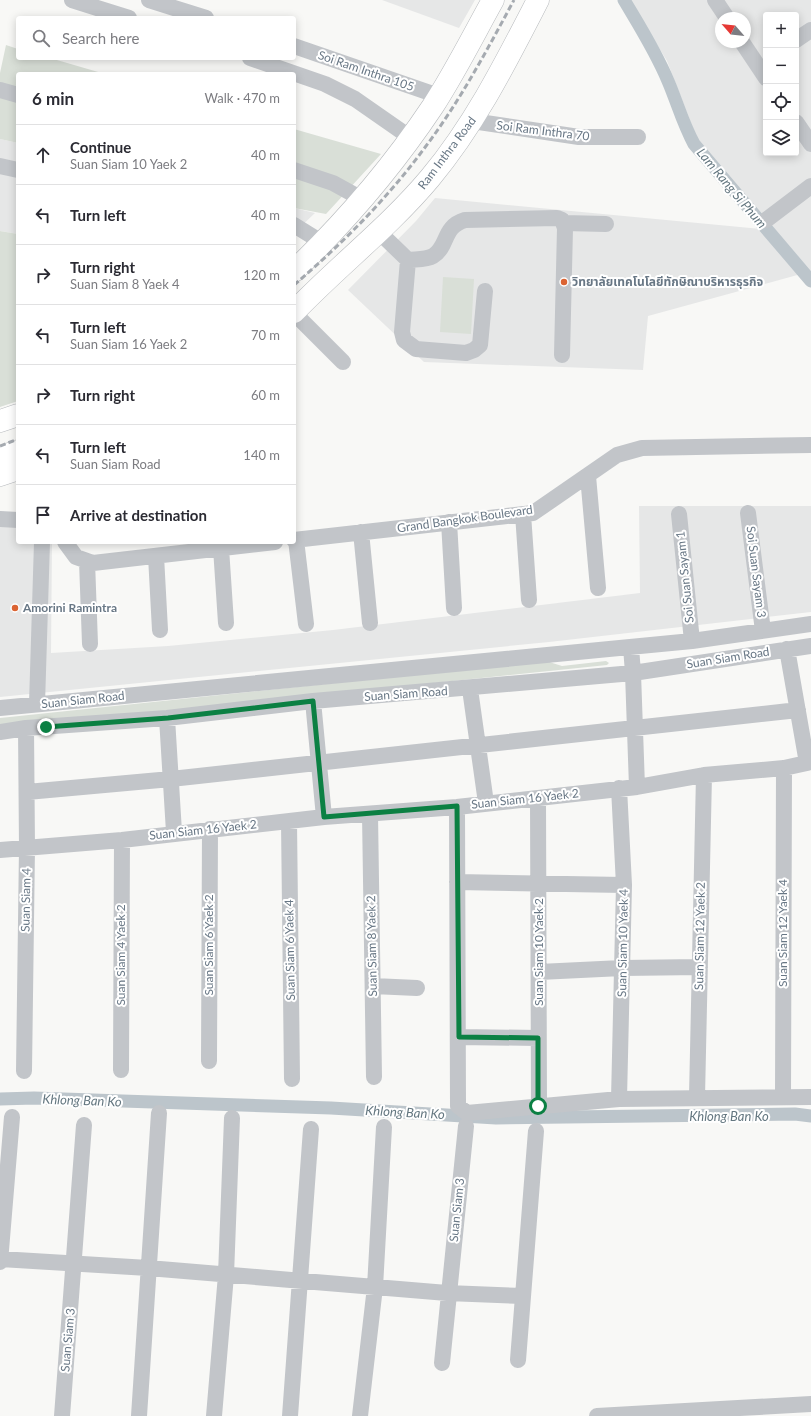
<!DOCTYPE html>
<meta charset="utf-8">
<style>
:root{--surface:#fff;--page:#f2f2f3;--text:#2b2b33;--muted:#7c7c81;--line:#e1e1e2}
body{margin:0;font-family:Lato,"Noto Sans Thai",sans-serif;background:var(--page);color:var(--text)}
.controls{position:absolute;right:12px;top:12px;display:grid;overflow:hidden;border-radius:4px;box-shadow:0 2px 10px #0003}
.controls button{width:36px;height:36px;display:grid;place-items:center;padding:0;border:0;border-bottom:1px solid var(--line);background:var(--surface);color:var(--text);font:20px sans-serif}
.compass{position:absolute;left:715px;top:12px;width:36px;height:36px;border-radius:50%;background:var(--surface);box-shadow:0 2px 10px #0003;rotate:298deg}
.stop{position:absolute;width:12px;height:12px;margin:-9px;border:3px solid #0b8043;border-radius:50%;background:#fff}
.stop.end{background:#0b8043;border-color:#fff;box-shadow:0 1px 4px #0008}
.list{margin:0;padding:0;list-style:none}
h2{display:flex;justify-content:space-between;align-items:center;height:52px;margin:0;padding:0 16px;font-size:17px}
h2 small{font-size:13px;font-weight:400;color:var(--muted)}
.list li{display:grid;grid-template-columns:26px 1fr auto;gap:12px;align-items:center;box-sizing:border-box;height:60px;padding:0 16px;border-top:1px solid var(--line)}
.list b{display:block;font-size:15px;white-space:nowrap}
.list p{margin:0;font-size:13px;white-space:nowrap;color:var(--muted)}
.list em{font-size:13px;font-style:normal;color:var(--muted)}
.icon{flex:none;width:22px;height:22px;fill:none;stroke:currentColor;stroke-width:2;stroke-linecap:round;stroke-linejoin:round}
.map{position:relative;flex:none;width:811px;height:1416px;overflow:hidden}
.search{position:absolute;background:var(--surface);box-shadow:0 2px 10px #0003;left:16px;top:16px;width:280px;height:44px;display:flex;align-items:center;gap:10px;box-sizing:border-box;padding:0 14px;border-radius:4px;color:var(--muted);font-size:15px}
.panel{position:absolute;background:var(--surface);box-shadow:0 2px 10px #0003;left:16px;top:72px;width:280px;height:472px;border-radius:4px}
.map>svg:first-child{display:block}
.built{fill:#e6e7e7;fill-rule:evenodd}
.green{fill:#d9dfd7}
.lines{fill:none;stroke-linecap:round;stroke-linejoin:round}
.canal{stroke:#bcc5cb;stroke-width:13}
.highway-casing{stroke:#b7babd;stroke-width:23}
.minor{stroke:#c2c5c9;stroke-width:16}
.highway{stroke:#fff;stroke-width:22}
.rail{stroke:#a5aab0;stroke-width:3;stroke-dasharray:6 3;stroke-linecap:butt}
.route{stroke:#0b8043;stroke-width:5}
.poi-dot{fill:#db6332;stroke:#fff;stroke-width:1.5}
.labels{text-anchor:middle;stroke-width:4;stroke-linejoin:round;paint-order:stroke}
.street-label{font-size:12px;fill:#687785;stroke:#fff}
.poi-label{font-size:12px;font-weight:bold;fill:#687785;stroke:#fff;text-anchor:start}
.water-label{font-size:13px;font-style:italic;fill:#647780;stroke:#fff}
</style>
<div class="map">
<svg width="811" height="1416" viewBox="0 0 811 1416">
<rect width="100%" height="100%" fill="#f8f8f6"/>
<path class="built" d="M382 0H475L459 28Z
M630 0H811V271L698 141 667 61ZM766 15H796V153H766ZM721 18H745V42H721Z
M0 139 18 143V234L0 231Z
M435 198 761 229 801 274 648 316 643 370 424 362 348 290 416 221Z
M294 208 315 213 294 233Z
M639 506H811V612L549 642 0 697V511L18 515V542H52L51 653 168 646 333 630 640 593Z"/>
<path class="green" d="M6 45 18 49V58H50L105 74H18V143L0 139V73Z
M294 129 381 154 326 214 294 208Z
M0 231 18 234V401L0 407Z
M443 277 474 279 471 334 440 332Z
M546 661 562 666 606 661 609 663 607 665 0 728V718Z"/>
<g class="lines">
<path class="canal" d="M624 0C640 27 656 52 668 81 677 102 683 124 694 144L811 281
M0 1099 34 1098 331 1108 496 1118 795 1114 811 1116"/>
<g class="highway-casing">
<path id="highway" d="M294 271C346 221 393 166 433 106 455 72 473 36 493 0
M294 312C338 266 389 227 430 178 475 124 506 62 538 0
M0 421 18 415
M0 457 18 451
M0 475 18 469"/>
</g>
<path class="minor" d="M72 0 129 18
M149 0 206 18
M715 0 727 18
M796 40 811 30
M742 42 766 78
M294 46 439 96
M250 58 325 84 355 99 411 138
M0 90 18 95
M472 121 579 137H638
M796 122 811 144
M0 166 18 170
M294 170 333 183 362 199
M766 220 811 186
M564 223 606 224
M294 225 323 243
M379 232 408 260C416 259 426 260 433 256 449 246 442 227 465 220L557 218 562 220 565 228 562 355
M408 260 402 332 404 340 416 349 466 353 474 350 480 345 485 291
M294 313 343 362
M588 476 598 588
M748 513 763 631
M523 514 529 600
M679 514 692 641
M0 519 18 520
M449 522 454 608
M361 532 370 623
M294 540 533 513 617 455 642 448 811 445
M296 540 306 624
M65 542 76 557 93 563 275 542
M221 548 226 623
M156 556 160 630
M87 561 90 644
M631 647 633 673 637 787
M787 649 807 763
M470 689 486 803
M313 701 324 817
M37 704 42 542
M0 708 692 641 811 624
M167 718 174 832
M0 732 26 728 167 718 313 701 633 673 811 646
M619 788 624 885 619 1099
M27 792 171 779 798 710
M538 798 539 1106
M457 807 458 1106 467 1113 619 1099 811 1097
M370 814 374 1077
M289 822 292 1079
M0 850 122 840 324 817 457 807 637 787 704 775 784 768 811 762
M457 882 624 885
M539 972 622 968 700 967
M373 986 417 988
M459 1037 538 1038
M209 1061 210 829
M121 1070 122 840
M24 1071 27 847 26 728
M697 1097 704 775
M783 1097 784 768
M0 1259 148 1268 447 1293 522 1296
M0 1262 12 1117
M518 1360 536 1131
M442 1363 466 1126
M62 1416 84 1125
M139 1416 159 1113
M214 1416 226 1275 232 1118
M290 1416 311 1129
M360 1416 375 1287 384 1127
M597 1416 811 1404"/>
<use href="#highway" class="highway"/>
<path class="rail" d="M294 285C343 243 388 198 426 146 460 101 487 50 514 0
M0 446 18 439"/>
</g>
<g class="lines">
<path class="route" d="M46 727 168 718 313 701 324 817 457 806 459 1037 538 1038V1106"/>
</g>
<g class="poi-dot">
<circle cx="564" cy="282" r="4"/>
<circle cx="15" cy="608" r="4"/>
</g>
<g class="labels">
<g class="street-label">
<text transform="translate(366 71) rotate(19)" y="4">Soi Ram Inthra 105</text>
<text transform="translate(543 131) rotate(7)" y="4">Soi Ram Inthra 70</text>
<text transform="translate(447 153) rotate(-53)" y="4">Ram Inthra Road</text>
<text transform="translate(465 519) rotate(-8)" y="4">Grand Bangkok Boulevard</text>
<text transform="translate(756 572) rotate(83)" y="4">Soi Suan Sayam 3</text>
<text transform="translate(685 577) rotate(-96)" y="4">Soi Suan Sayam 1</text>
<text transform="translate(728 658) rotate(-9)" y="4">Suan Siam Road</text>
<text transform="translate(406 694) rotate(-4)" y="4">Suan Siam Road</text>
<text transform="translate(83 700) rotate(-6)" y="4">Suan Siam Road</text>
<text transform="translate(525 799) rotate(-6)" y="4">Suan Siam 16 Yaek 2</text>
<text transform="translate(203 830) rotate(-6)" y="4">Suan Siam 16 Yaek 2</text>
<text transform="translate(26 900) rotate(-89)" y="4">Suan Siam 4</text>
<text transform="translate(783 933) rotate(-90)" y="4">Suan Siam 12 Yaek 4</text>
<text transform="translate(700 936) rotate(-89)" y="4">Suan Siam 12 Yaek 2</text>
<text transform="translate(623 943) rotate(-89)" y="4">Suan Siam 10 Yaek 4</text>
<text transform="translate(209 945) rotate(-90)" y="4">Suan Siam 6 Yaek 2</text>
<text transform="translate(372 946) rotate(-91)" y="4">Suan Siam 8 Yaek 2</text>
<text transform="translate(290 950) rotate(-91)" y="4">Suan Siam 6 Yaek 4</text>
<text transform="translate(539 952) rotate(-90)" y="4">Suan Siam 10 Yaek 2</text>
<text transform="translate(121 955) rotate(-90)" y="4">Suan Siam 4 Yaek 2</text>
<text transform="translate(457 1210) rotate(-84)" y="4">Suan Siam 3</text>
<text transform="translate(68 1340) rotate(-85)" y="4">Suan Siam 3</text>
</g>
<g class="poi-label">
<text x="572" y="286">วิทยาลัยเทคโนโลยีทักษิณาบริหารธุรกิจ</text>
<text x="23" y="612">Amorini Ramintra</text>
</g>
<g class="water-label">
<text transform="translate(732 188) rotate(50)" y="5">Lam Rang Si Phum</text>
<text transform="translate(82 1100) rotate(2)" y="5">Khlong Ban Ko</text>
<text transform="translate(405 1112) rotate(3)" y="5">Khlong Ban Ko</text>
<text x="729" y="1121">Khlong Ban Ko</text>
</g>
</g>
</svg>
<div class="controls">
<button>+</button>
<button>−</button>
<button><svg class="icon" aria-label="locate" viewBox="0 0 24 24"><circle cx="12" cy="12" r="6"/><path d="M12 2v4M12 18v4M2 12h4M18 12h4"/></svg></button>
<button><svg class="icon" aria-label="layers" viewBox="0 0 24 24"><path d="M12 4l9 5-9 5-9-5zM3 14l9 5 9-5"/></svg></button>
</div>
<svg class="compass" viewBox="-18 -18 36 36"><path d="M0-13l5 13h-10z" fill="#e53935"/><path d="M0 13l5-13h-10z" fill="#7c7c81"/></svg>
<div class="stop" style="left:538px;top:1106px"></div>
<div class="stop end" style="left:46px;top:727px"></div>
<div class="search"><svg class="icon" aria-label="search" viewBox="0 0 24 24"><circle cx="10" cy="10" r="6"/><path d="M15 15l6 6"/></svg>Search here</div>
<section class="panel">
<h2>6 min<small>Walk · 470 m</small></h2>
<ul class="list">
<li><svg class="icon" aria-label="ahead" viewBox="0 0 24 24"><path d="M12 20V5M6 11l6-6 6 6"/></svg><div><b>Continue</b><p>Suan Siam 10 Yaek 2</p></div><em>40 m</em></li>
<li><svg class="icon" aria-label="left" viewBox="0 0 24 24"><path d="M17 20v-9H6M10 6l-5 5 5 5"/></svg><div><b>Turn left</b></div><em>40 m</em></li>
<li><svg class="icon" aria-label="right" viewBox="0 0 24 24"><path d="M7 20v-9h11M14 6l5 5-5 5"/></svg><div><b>Turn right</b><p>Suan Siam 8 Yaek 4</p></div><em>120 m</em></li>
<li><svg class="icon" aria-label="left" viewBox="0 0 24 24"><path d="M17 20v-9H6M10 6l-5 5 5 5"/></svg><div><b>Turn left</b><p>Suan Siam 16 Yaek 2</p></div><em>70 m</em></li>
<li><svg class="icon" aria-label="right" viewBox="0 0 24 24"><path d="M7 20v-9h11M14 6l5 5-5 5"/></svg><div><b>Turn right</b></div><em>60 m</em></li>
<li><svg class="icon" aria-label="left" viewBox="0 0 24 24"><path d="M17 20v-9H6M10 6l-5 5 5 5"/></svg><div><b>Turn left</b><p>Suan Siam Road</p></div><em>140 m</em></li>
<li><svg class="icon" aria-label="arrive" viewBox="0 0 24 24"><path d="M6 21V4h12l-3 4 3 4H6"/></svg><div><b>Arrive at destination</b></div></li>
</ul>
</section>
</div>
